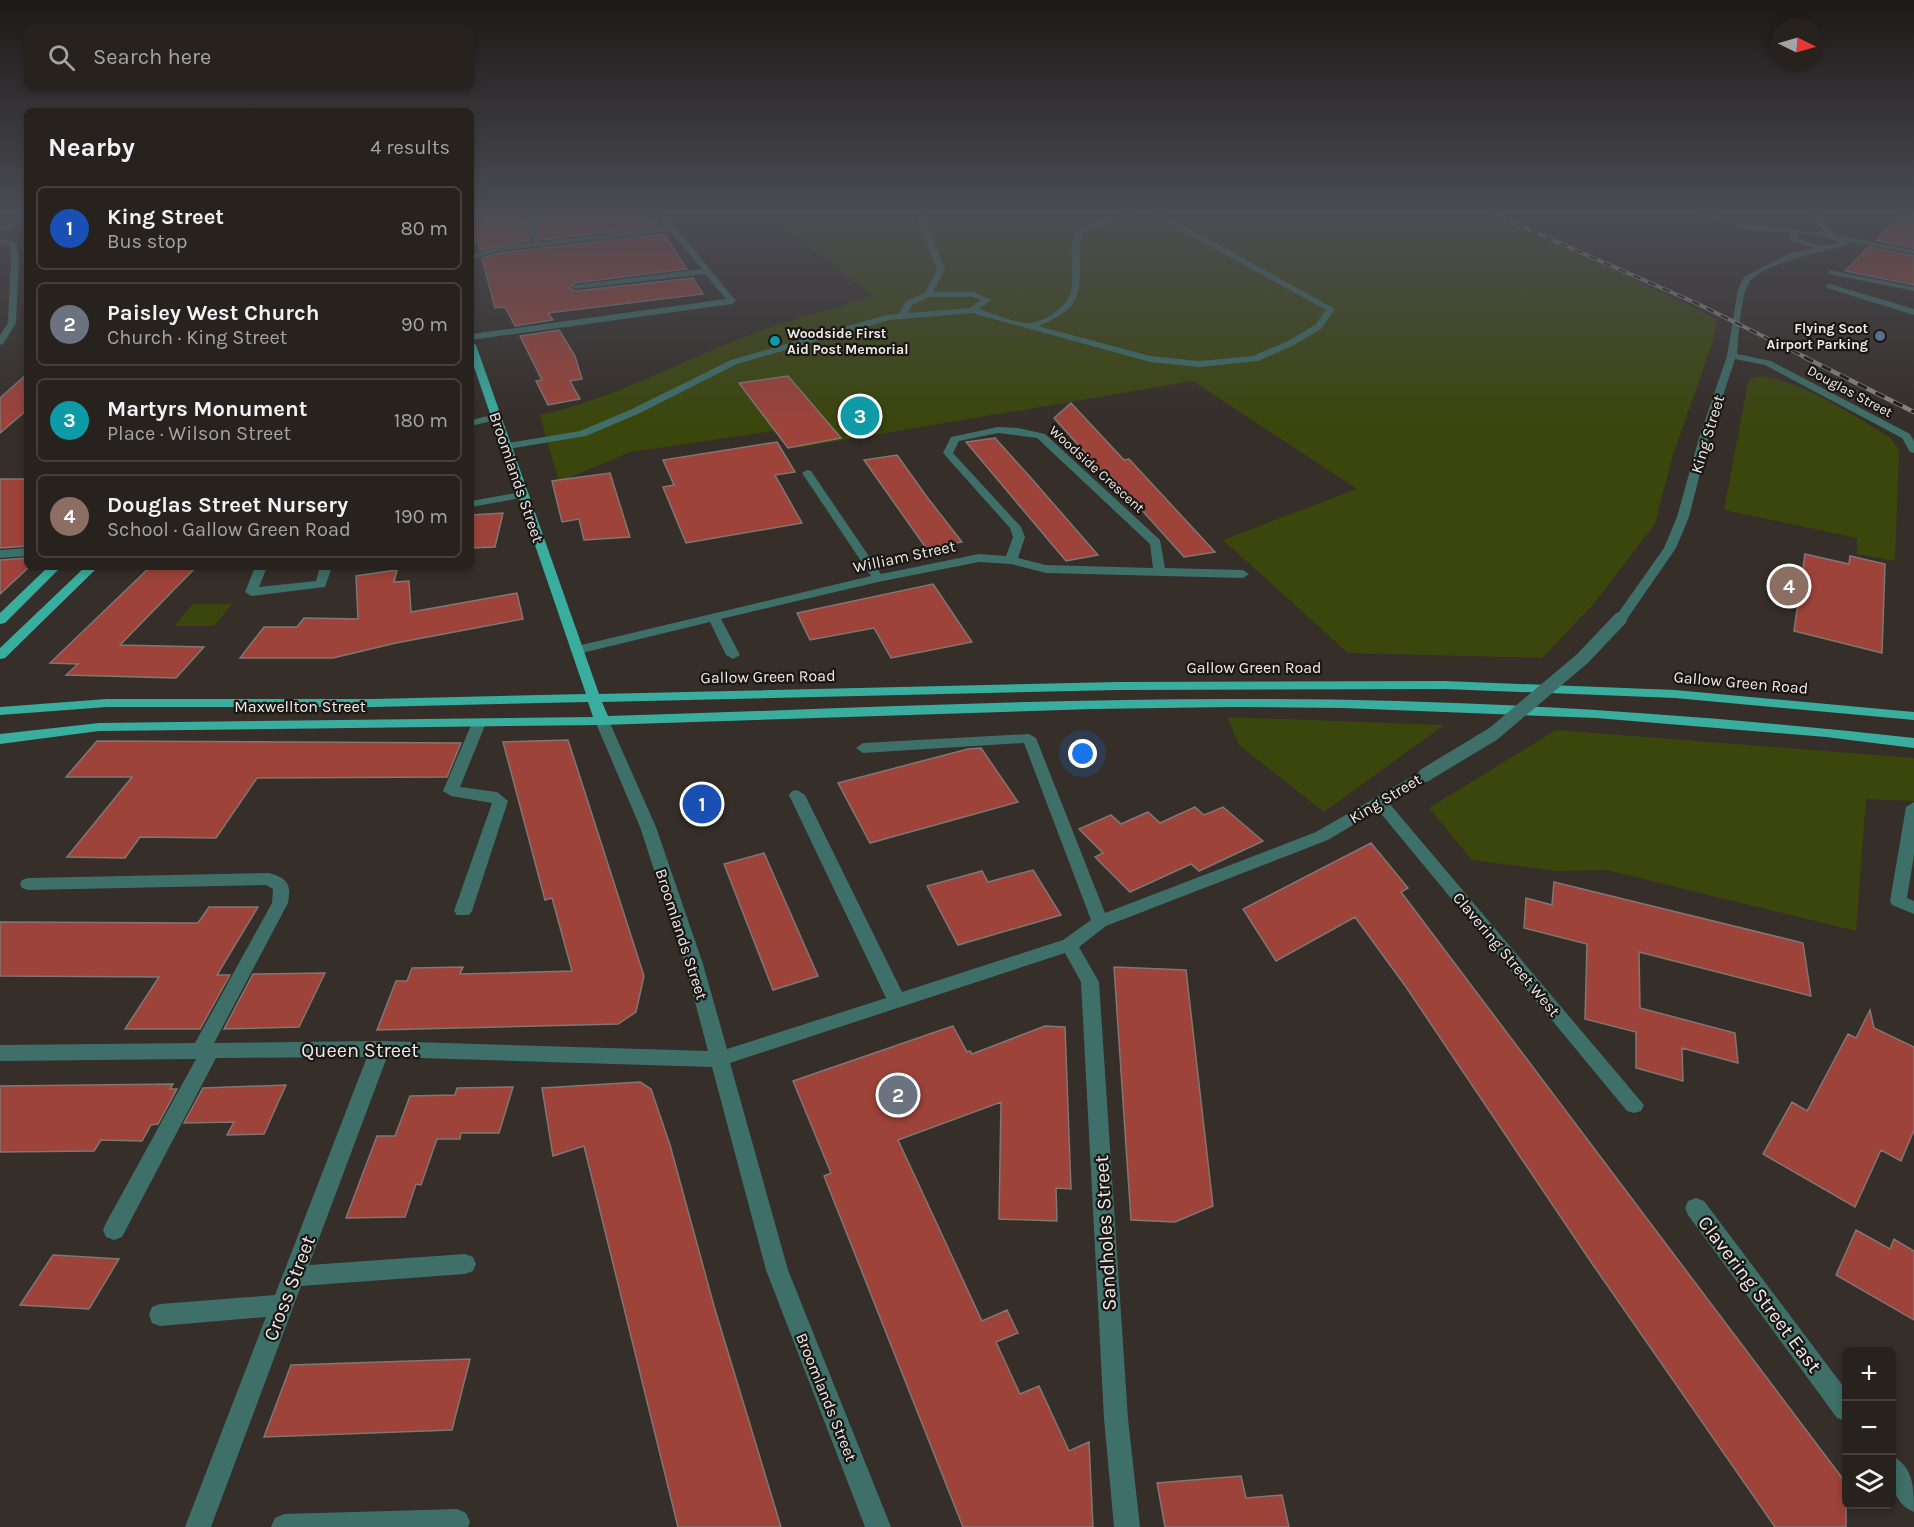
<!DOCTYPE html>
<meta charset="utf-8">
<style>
:root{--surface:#28221f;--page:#342f2c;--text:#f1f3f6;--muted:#a5a4a4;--line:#443f3d;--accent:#2563eb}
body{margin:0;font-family:Karla,sans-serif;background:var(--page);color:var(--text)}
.controls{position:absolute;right:18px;bottom:18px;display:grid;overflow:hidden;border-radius:9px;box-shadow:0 3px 9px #0003}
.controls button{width:54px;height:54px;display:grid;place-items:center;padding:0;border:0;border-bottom:2px solid var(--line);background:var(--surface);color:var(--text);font:30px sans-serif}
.compass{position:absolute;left:1770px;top:18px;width:54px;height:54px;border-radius:50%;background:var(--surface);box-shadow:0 3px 9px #0003;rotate:95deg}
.you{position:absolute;left:1083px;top:754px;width:21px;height:21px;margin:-15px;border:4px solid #fff;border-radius:50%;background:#1a73e8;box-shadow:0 0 0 9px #1a73e833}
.badge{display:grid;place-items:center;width:39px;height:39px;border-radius:50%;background:var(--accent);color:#fff;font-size:20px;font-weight:700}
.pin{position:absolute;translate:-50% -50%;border:3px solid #fff;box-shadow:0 2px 6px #0006}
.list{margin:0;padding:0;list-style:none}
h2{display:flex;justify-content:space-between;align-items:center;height:78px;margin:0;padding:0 24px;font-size:26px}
h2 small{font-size:20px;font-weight:400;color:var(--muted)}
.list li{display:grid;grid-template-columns:39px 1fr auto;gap:18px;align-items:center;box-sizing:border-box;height:84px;margin:0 12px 12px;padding:0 12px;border:2px solid var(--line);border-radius:9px}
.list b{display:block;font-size:22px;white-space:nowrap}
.list p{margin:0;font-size:20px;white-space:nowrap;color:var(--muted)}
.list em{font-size:20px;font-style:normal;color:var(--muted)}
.icon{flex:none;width:33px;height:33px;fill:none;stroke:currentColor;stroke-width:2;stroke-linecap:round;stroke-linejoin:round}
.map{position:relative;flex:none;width:1914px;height:1527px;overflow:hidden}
.search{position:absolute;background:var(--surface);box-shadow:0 3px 9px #0003;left:24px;top:24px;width:450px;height:66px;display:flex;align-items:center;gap:15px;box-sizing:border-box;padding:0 21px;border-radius:9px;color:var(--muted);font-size:22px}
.panel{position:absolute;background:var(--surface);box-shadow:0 3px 9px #0003;left:24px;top:108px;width:450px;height:462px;border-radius:9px}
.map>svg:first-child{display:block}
.green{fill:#3b460c}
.building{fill:#9d433a;stroke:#817674;stroke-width:1.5}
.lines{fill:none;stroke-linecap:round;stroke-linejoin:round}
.minor{fill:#3e6f68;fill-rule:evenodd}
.major{fill:#39ae9f;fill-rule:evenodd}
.rail-far1-casing{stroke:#8c8681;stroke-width:4}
.rail-casing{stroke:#8c8681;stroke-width:4.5}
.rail-far1{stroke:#1a1715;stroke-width:2;stroke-dasharray:8;stroke-linecap:butt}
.rail{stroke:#1a1715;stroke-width:3;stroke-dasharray:10;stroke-linecap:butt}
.minor-bridge{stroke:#3e6f68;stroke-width:14}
.service-dot{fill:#5c6f8a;stroke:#1a1715;stroke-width:2}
.culture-dot{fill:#0f9aa8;stroke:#1a1715;stroke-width:2}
.labels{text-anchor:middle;stroke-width:4.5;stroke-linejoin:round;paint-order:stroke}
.far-poi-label{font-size:14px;font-weight:bold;fill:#efeae7;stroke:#1a1715;text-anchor:end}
.far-street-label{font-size:14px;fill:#efeae7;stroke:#1a1715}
.street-label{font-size:16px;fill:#efeae7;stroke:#1a1715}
.near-street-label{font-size:20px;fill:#efeae7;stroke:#1a1715}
</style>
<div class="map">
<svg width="1914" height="1527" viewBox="0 0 1914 1527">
<rect width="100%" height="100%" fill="#352e29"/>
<path class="green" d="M762 211H1474L1579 253 1717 319 1713 341 1672 458 1655 524 1592 606 1542 658 1348 653 1223 540 1357 489 1193 381 797 448 781 430 630 452 559 482 540 415C611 400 674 364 742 338 784 321 830 310 873 296Z
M1761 376C1809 384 1850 414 1891 438L1899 451 1895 561 1857 554V538L1724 510 1749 378Z
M193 604H232L214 626H174Z
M1227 717 1444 725 1324 812 1239 745Z
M1556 730 1914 758V801L1866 799 1856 931 1607 870 1556 871 1472 860 1429 808Z"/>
<path class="building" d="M471 211H515L531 240 480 250 478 240 471 241Z
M526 211H648L658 226 543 240Z
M1905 211H1914V248L1876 240Z
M664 234 687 269 575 283 569 288 575 291 693 278 703 294 548 313 553 320 515 326 505 307 495 308 482 258 500 253Z
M1869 247 1914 256V285L1845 271Z
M559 330 575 356 582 379 570 381 580 399 548 405 536 381 542 380 520 336Z
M27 374V410L0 433V398Z
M788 376 841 438 788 448 739 383Z
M1071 403 1124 460 1129 459 1215 552 1184 557 1112 477H1107L1054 418Z
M995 438 1031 478 1098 555 1066 561 966 442Z
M777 442 795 472 775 475 802 523 686 543 663 487 674 485 663 460Z
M897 455 927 497 962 542 926 548 864 460Z
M610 473 630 537 584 540 579 519 562 522 552 481Z
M0 479H27V546L0 548Z
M503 513 495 547 471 548V515Z
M1805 554 1849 564 1850 556 1885 564 1882 653 1794 631Z
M27 558V569L0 594V560Z
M150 567H196L120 645 204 647 176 678 66 675 78 664 50 663Z
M397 570 394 582 409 581 411 612 517 593 523 619 396 643 333 658H240L264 627H297L304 618 358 619 356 576Z
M933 584 972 642 891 658 874 628 810 640 797 613Z
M568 740 644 976 636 1012 618 1024 377 1030 396 981H407L412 968 463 967 460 974 572 971 552 898 545 900 503 742Z
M97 741 461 743 447 777 257 778 216 838 140 837 125 858 67 857 132 777H66Z
M981 748 1018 802 870 843 838 783 968 749Z
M1195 807 1204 815 1223 807 1263 841 1199 871 1191 864 1130 892 1095 857 1103 853 1079 829 1111 815 1121 824 1148 812 1160 823Z
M1371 843 1408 888 1401 892 1846 1483V1527H1775L1591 1262 1406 987 1355 917 1276 961 1243 909Z
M764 853 818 976 773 990 724 864Z
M1033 870 1061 915 958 945 927 886 982 871 988 882Z
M1554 882 1803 943 1811 996 1639 952 1640 1008 1735 1033 1738 1063 1682 1048 1683 1081 1636 1068V1032L1585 1019 1587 944 1524 928 1526 898 1552 905Z
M209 907H258L217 975H230L200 1029H125L159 977 0 976V922L198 923Z
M1114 967 1186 970 1213 1206 1175 1222 1131 1220Z
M325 973 299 1027 224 1029 253 974Z
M1870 1010 1874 1028 1914 1047V1130L1901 1161 1881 1150 1855 1207 1763 1154 1792 1102 1807 1111 1848 1034 1856 1038Z
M953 1026 967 1052 970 1051 972 1054 1045 1026 1065 1027 1071 1189 1056 1188 1057 1221 999 1219 1001 1102 898 1140 982 1321 1007 1310 1018 1333 996 1342 1020 1394 1039 1386 1069 1451 1089 1442 1093 1527H963L824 1176 831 1173 793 1081Z
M640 1082 651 1089 670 1145 714 1306 781 1527H678L584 1146 553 1156 542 1088Z
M173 1084 170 1089H177L158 1124 151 1125 142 1141 101 1140 94 1151 0 1152V1086Z
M286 1085 264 1134 227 1135 234 1122 184 1123 203 1088Z
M513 1087 499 1133H461L460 1139H437L421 1185 416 1184 405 1217 346 1218 377 1136H395L410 1096 455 1095 457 1088Z
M1856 1230 1890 1249 1894 1239 1914 1251V1320L1836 1275Z
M53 1255 119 1259 89 1309 20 1305Z
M470 1359 452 1430 264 1437 291 1365Z
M1241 1476 1246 1498 1282 1495 1289 1527H1165L1157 1483Z"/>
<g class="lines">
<path class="minor" d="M517 211H524L542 242 667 227 654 211H662L736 301 732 304 471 340V334L726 299 705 274 575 289 571 287 575 285 702 269 670 231 500 251 471 259V255L500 247 535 242Z
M917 211H924L926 222 945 269 933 292H973L991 300 979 309C992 313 1015 323 1028 323 1043 323 1069 306 1071 292 1075 271 1068 251 1075 231 1102 217 1128 211 1158 211L1335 309 1321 329 1294 345 1258 361 1199 367 1150 362 972 313 890 320 737 364 638 414 586 436 508 449 503 446 508 443 580 431 630 410 731 360 886 315 899 314 906 301 925 293 937 269 918 222ZM1150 213 1326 310 1315 325 1288 341 1253 356 1199 361 1150 356 1038 326C1095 304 1074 283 1082 234L1114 220ZM929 297H972L981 300 970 308 908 313 912 305Z
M1690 211H1700L1743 224 1826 233 1806 211H1814L1836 235 1914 250V254L1847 241V245L1841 247C1821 252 1762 264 1750 281 1740 295 1739 336 1737 354L1771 361 1910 434 1914 441V453L1910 452 1902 438 1765 365 1735 359 1709 438 1689 517 1676 548 1625 622 1620 623 1614 619 1664 548 1677 517 1699 438 1727 356 1738 289 1744 277 1790 253 1815 248 1789 240 1790 232 1751 231ZM1801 233 1826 237 1839 243C1824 247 1809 244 1796 237Z
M27 219V223L0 231V227Z
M0 239 15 242 19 255 16 323 3 344 0 345V335L8 323 11 255 9 245 0 243Z
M1829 270 1914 287V291L1829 274Z
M1830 284 1914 309V315L1827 288V284Z
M496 414 500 415V419L471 426V420Z
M998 427 1018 428 1045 434 1160 540 1165 568 1243 570 1249 574 1243 578 1046 573 1011 564 979 562 878 582 721 619 740 655 733 659 726 655 710 622 578 654 571 650 573 647 871 576 802 473 807 470 811 471 881 574 979 554 1006 556 1013 537 1010 528 943 453 951 437ZM998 433 1037 438 1150 544 1153 568 1046 565 1018 558 1025 537 1021 527 953 453 959 441Z
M522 492 526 493V497L471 507V501Z
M27 548V556L0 558V550Z
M255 567H267L259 587 316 581 320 567H332L325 587 251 596 245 592Z
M602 717 609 721 656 827 703 964 727 1049 886 998 789 795 792 791 797 790 805 795 902 992 1063 940 1091 920 1024 743 863 753 856 748 863 743 1029 734 1036 738 1105 913 1316 832 1420 772H1430L1433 775 1430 778 1389 803 1644 1105 1641 1111 1634 1113 1627 1111 1378 810 1328 840 1106 926 1079 947 1099 982 1128 1419 1140 1527H1114L1104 1419 1081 982 1065 953 730 1063 788 1270 891 1527H865L766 1270 712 1067 387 1057 309 1265 465 1254 473 1257 476 1264 473 1271 465 1274 301 1286 211 1527H185L266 1317 160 1326 152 1323 149 1315 152 1307 160 1304 275 1295 367 1057 216 1058 122 1237 114 1240 106 1237 103 1230 106 1223 196 1059 0 1061V1045L195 1043 272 903 273 889 266 885 28 890 22 888 20 884 22 880 28 878 269 873C289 879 291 884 288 903L214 1043 380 1041 708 1051 685 964 640 827 595 721Z
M479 719 486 723 460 787 497 792 508 801 472 911 469 915H457L454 911 492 803 451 796 443 791 472 723Z
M1914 802V855L1907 898 1914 901V914L1892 905 1890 901 1906 807Z
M1696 1198 1704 1201 1846 1390V1421L1837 1418 1688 1215 1685 1208 1688 1201Z
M1892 1456C1914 1467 1914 1489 1914 1512 1891 1502 1890 1478 1892 1456Z
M457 1509 466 1513 470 1522 468 1527H271L275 1518 284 1514Z"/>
<path class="major" d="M471 342 476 345 599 694 1118 682 1444 681 1675 690 1914 712V720L1675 698 1444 689 1118 690 602 702 608 716C816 710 1024 699 1232 699 1460 698 1688 713 1914 738V748L1826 737 1596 718 1343 708 1231 707 1093 709 602 725 99 731 0 744V734L99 723 593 717 588 702 373 707H107L0 715V707L107 699H373L586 694 471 358Z
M48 567H61L5 623 0 624V613Z
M85 567H98L5 658 0 659V648Z"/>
<g class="rail-far1-casing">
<path id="rail-far1" d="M1487 211 1698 304 1807 358"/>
</g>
<g class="rail-casing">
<path id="rail" d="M1804 357 1914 412"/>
</g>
<use href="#rail-far1" class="rail-far1"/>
<use href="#rail" class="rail"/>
<path class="minor-bridge" d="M1425 775 1493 734 1582 659 1620 619"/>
</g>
<linearGradient id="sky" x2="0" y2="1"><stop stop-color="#1d1917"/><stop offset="0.5" stop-color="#4b4c54"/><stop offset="1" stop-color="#4b4c54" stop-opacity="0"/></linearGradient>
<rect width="1914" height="425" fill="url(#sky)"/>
<circle class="service-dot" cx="1880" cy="336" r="6"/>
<circle class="culture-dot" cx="775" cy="341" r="6"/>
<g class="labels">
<g class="far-poi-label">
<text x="1868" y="333">Flying Scot<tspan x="1868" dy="16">Airport Parking</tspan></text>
<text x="787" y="338" text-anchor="start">Woodside First<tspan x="787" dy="16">Aid Post Memorial</tspan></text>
</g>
<g class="far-street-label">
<text transform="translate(1850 391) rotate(28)" y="5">Douglas Street</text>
<text transform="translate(1097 469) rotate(42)" y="5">Woodside Crescent</text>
</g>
<g class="street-label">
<text transform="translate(1707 434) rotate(-73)" y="6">King Street</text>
<text transform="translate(517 477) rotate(71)" y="6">Broomlands Street</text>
<text transform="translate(904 556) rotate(-12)" y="6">William Street</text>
<text x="1254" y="673">Gallow Green Road</text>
<text transform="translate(768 676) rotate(-1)" y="6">Gallow Green Road</text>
<text transform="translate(1741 682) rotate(5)" y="6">Gallow Green Road</text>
<text x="300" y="712">Maxwellton Street</text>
<text transform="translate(1385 798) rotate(-31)" y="6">King Street</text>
<text transform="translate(682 934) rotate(72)" y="6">Broomlands Street</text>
<text transform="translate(1507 954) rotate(50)" y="6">Clavering Street West</text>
<text transform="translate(827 1397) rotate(68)" y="6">Broomlands Street</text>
</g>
<g class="near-street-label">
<text x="360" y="1057">Queen Street</text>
<text transform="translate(1105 1233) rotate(-93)" y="7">Sandholes Street</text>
<text transform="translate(289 1288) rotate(-69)" y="7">Cross Street</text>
<text transform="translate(1760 1294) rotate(53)" y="7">Clavering Street East</text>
</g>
</g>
</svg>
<div class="controls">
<button>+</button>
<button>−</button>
<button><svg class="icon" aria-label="layers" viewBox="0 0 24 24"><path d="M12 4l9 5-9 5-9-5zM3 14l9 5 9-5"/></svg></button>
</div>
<svg class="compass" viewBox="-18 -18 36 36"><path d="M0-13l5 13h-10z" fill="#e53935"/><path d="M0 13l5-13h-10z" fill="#a5a4a4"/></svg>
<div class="you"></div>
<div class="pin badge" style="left:702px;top:804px;background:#1a4fb4">1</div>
<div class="pin badge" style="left:898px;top:1095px;background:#6b7280">2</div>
<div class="pin badge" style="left:860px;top:416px;background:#0f9aa8">3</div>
<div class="pin badge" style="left:1789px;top:586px;background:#8d6e63">4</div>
<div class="search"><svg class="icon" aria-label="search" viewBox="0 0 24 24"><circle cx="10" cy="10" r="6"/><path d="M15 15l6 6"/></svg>Search here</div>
<section class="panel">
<h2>Nearby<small>4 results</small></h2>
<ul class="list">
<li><span class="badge" style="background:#1a4fb4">1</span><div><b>King Street</b><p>Bus stop</p></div><em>80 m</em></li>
<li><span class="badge" style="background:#6b7280">2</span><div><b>Paisley West Church</b><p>Church · King Street</p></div><em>90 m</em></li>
<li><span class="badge" style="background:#0f9aa8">3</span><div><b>Martyrs Monument</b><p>Place · Wilson Street</p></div><em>180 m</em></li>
<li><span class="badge" style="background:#8d6e63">4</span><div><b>Douglas Street Nursery</b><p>School · Gallow Green Road</p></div><em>190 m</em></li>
</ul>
</section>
</div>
